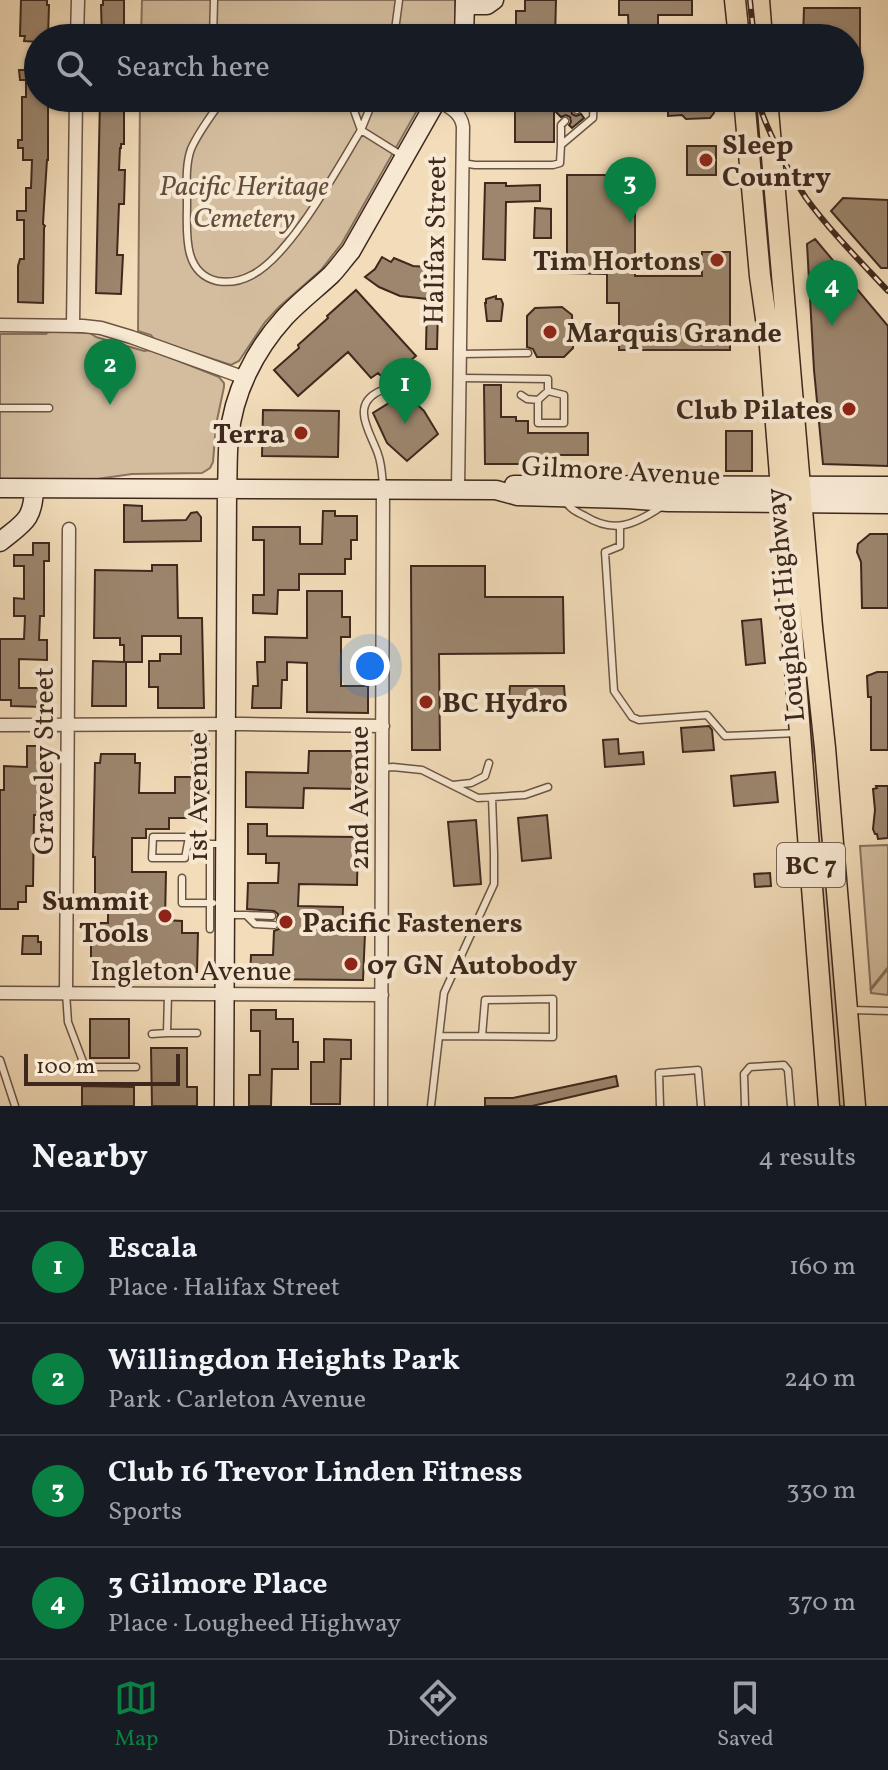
<!DOCTYPE html>
<meta charset="utf-8">
<style>
:root{--surface:#171b24;--page:#242831;--text:#f1f3f6;--muted:#9ea1a6;--line:#363941;--accent:#0b8043}
body{margin:0;font-family:Vollkorn,serif;background:var(--page);color:var(--text)}
.scale{position:absolute;left:24px;bottom:20px;width:156px;box-sizing:border-box;padding-left:8px;border:4px solid #3e281d;border-top:0;font-size:22px;line-height:28px;white-space:nowrap;color:#3e281d;-webkit-text-stroke:6px #f7e8d2;paint-order:stroke}
.you{position:absolute;left:370px;top:666px;width:28px;height:28px;margin:-20px;border:6px solid #fff;border-radius:50%;background:#1a73e8;box-shadow:0 0 0 12px #1a73e833}
.badge{display:grid;place-items:center;width:52px;height:52px;border-radius:50%;background:var(--accent);color:#fff;font-size:26px;font-weight:700}
.pin{position:absolute;translate:-50% -66px;filter:drop-shadow(0 2px 4px #0008)}
.pin::after{content:'';position:absolute;top:42px;width:28px;height:24px;background:inherit;clip-path:polygon(0 0,100% 0,50% 100%)}
.list{margin:0;padding:0;list-style:none}
h2{display:flex;justify-content:space-between;align-items:center;height:104px;margin:0;padding:0 32px;font-size:34px}
h2 small{font-size:26px;font-weight:400;color:var(--muted)}
.list li{display:grid;grid-template-columns:52px 1fr auto;gap:24px;align-items:center;box-sizing:border-box;height:112px;padding:0 32px;border-top:2px solid var(--line)}
.list b{display:block;font-size:30px;white-space:nowrap}
.list p{margin:0;font-size:26px;white-space:nowrap;color:var(--muted)}
.list em{font-size:26px;font-style:normal;color:var(--muted)}
.icon{flex:none;width:44px;height:44px;fill:none;stroke:currentColor;stroke-width:2;stroke-linecap:round;stroke-linejoin:round}
.map{position:relative;flex:none;width:888px;height:1106px;overflow:hidden}
.search{position:absolute;background:var(--surface);box-shadow:0 2px 6px #0004;left:24px;right:24px;top:24px;height:88px;display:flex;align-items:center;gap:20px;box-sizing:border-box;padding:0 28px;border-radius:44px;color:var(--muted);font-size:30px}
.sheet{height:552px;background:var(--surface)}
nav{display:flex;justify-content:space-around;align-items:center;box-sizing:border-box;height:112px;border-top:2px solid var(--line);background:var(--surface);font-size:22px;color:var(--muted)}
nav a{display:grid;justify-items:center;gap:4px}
nav .on{color:var(--accent)}
.map>svg:first-child{display:block}
.green{fill:#d3bd9e;stroke:#88725e;stroke-width:2}
.lines{fill:none;stroke-linecap:round;stroke-linejoin:round}
.stream{stroke:#856f5b;stroke-width:3}
.building{fill:#9c866e;stroke:#3e281d;stroke-width:2}
.lane-casing{stroke:#6b5544;stroke-width:9}
.street-casing{stroke:#6b5544;stroke-width:15}
.secondary-casing{stroke:#3e281d;stroke-width:21}
.primary-casing{stroke:#3e281d;stroke-width:23}
.lane{stroke:#f7e8d2;stroke-width:6}
.street{stroke:#f7e8d2;stroke-width:12}
.secondary{stroke:#f7e8d2;stroke-width:18}
.primary{stroke:#f2dcb9;stroke-width:20}
.rail-casing{stroke:#3e281d;stroke-width:6}
.rail{stroke:#f7e8d2;stroke-width:3;stroke-dasharray:9;stroke-linecap:butt}
.poi-dot{fill:#8f2418;stroke:#f7e8d2;stroke-width:3}
.labels{text-anchor:middle;stroke-width:8;stroke-linejoin:round;paint-order:stroke}
.shield{fill:#f7e8d2;stroke:#766253;stroke-width:2}
.shield-label{font-size:26px;font-weight:bold;fill:#3e281d}
.poi-label{font-size:28px;font-weight:bold;fill:#3e281d;stroke:#f7e8d2;text-anchor:start}
.park-label{font-size:28px;font-style:italic;fill:#634d3d;stroke:#f7e8d2}
.street-label{font-size:28px;fill:#3e281d;stroke:#f7e8d2}
</style>
<div class="map">
<svg width="888" height="1106" viewBox="0 0 888 1106">
<rect width="100%" height="100%" fill="#f2dcb9"/>
<filter id="stains"><feTurbulence type="fractalNoise" baseFrequency=".0025" numOctaves="4"/><feColorMatrix values="0 0 0 0 .2 0 0 0 0 .09 0 0 0 0 .02 0 0 0 .5 -.17"/></filter>
<radialGradient id="worn" r=".72"><stop offset=".6" stop-color="#630" stop-opacity="0"/><stop offset="1" stop-color="#630" stop-opacity=".3"/></radialGradient>
<path class="green" d="M142 0H455V38H141Z
M140 98H424L342 243 321 270 279 307 265 322 239 361 231 365 155 340 151 335 138 331Z
M50 331 90 333 96 337 144 351 151 350 219 377 224 383V387L216 425 213 462 210 468 202 473 132 474 90 480 0 482V334H46Z
M807 729H810L818 775 845 1106H837Z
M888 845V995L871 993 860 846Z"/>
<g class="lines">
<path class="stream" d="M871 989 888 968"/>
</g>
<path class="building" d="M21 0H47V5H49L48 38H38V42L24 41 25 36H20Z
M103 0H124V37L122 38H102L101 5H103Z
M525 0H556L555 38H516V11H525Z
M619 0H692V15H658V38H629L628 15H619Z
M804 8H860V66H850V38H803Z
M19 70H38V98H48V160H47L44 206 43 224 45 226 44 228 43 303 18 302V266L20 259H24V220H17V211H26V188H31L32 160H23V148H18V140H22V97H26V80H20Z
M100 98H124V144H121V148H120L119 170H125L124 204H119L118 230 117 255H123L121 294 96 293Z
M515 98H565L573 106 571 109 572 114 576 116 581 114 584 118 572 128 569 125 571 122 570 117 566 115 561 117 554 110V142H515Z
M668 98H714V113L710 118 686 119 682 115 668 116Z
M687 146H716V175H687Z
M567 175H635V276H702V252H730V350H619V303H607V274L567 273Z
M485 183H506V186L540 185V201L506 202 505 260 483 259Z
M843 198 888 200V268H881L831 211Z
M535 208 551 209V238H534Z
M815 239 888 326V466L823 464 814 370 807 244Z
M382 257 391 262 394 258 413 266 428 267V272H439L437 349H426L427 299 400 296 379 287 365 277 375 269Z
M356 290 416 356 386 381 378 373 371 378 348 352 298 396 274 370 299 348 298 345 328 318 327 316Z
M496 296V299H501L503 304 501 321H487L485 303H486V299Z
M562 307 572 315 573 348 564 357H537L533 349 527 347V316L535 308Z
M484 385H501V417H516V421H528V433H588V455H528V464H485Z
M405 393 424 411 438 434 407 461 387 443 373 413Z
M263 410 339 411 338 457 262 456Z
M726 431H752V471H726Z
M124 505 142 506V521L186 520 191 513 197 512 201 517V541L124 542Z
M323 511H335V516H357V540H351V559H345V574H299V590H278L277 614 253 613V595H264V540H253V527H300V544H322Z
M870 534H888V608H862L861 562 857 552 858 544Z
M33 543H49V561H44V616H40L39 640H47V660L19 659V688H43V707L11 706V700H0V639H24L25 616H14V598L24 599V566H14V555H33Z
M152 565H177L178 618H202L204 708H158V687H149V661H160V654H181V636H142V662H126V706H92L93 661 124 662V645H120V638H94L95 570 152 571Z
M411 566H485V597H563L564 653 439 654 440 750H412Z
M307 591H342V617H350V637H341V686H368V713L307 712V663L287 662V680H282L281 708H252L253 686H258L257 662H265V637L307 638Z
M761 619 765 663 746 665 742 621Z
M877 672H888V750H871V697H868L867 676Z
M510 686H564L565 699 509 698Z
M709 726 712 730 714 750 683 752 681 728Z
M618 739 619 754 643 752 644 764 605 767 603 740Z
M192 740H209L208 818H169V829H146V838H132V872H166L165 920 182 921V933H198L197 972H154V969H91V923H108V903H95V857H93L95 763H100L101 754H135V763H140L139 793H175V777H192Z
M27 746H40L41 767H43L44 815H34L33 886H26V902H18V909H0V790H4V766L27 767Z
M309 751H358V789L304 788 303 808 246 807V772L308 773Z
M775 772 778 802 734 806 731 776Z
M876 786H888V838L878 839 877 834H875L873 829 875 810 873 789 877 788Z
M547 815 551 858 522 861 518 818Z
M476 820 481 884 454 886 448 822Z
M248 824H267V836L358 837 357 885 299 884 298 906 343 907 342 934 365 933 363 980 250 979 251 955H273L274 931 279 929 280 925 277 920 278 914 274 911 247 909 248 883H278L279 863H266V854H248Z
M770 873 771 886 755 887 754 874Z
M23 936H38V942H41V954H22Z
M251 1010H276V1019H293V1042H298V1069H272L271 1106H249V1075H260V1031H251Z
M90 1019H129V1058H90Z
M324 1039 351 1040V1059H341L340 1104H311V1062H324Z
M151 1048H187V1087H197V1106H152Z
M616 1076 618 1086 532 1106H485V1098H513Z
M82 1086 134 1087V1106H82Z"/>
<g class="lines">
<g class="lane-casing">
<path id="lane" d="M213 38 214 0
M394 38 399 0
M220 98V103C210 117 198 133 191 149 185 166 187 186 187 203 187 231 182 273 217 281 228 283 241 281 252 275 291 255 337 169 361 130L401 155
M348 98 352 105 361 130 374 98
M577 110 588 98
M561 144V125L565 121
M462 163 475 165H553L560 163 561 145 593 118 594 98
M460 354 528 353
M460 378 548 379V391L538 400V423H564V395L548 391
M380 391C349 405 371 433 378 454 382 465 382 475 383 486
M521 395 527 399 538 400
M0 408H49
M565 501C570 509 577 512 585 516 614 534 634 525 661 507
M620 526V546L605 552 614 691 632 717 639 720 707 715 725 736 798 733
M382 768 393 767 422 770 478 798 525 795 548 787
M453 785 471 783 485 776 489 763
M189 837 185 858H152L153 837H189L207 844H223
M210 844V929
M182 878V903H213
M228 915H246L255 924 274 925
M246 915 272 916
M66 993 68 1022 85 1067H136
M168 994 167 1033H197
M852 1010 888 1011
M152 1034 167 1033
M439 1036 553 1037V999L485 1000 482 1036
M0 1060 15 1106
M431 1106 444 993 494 884V853L492 797
M660 1106 659 1073 698 1070 701 1106
M745 1106 744 1074 750 1067 784 1065 788 1070 791 1106"/>
</g>
<g class="street-casing">
<path id="street" d="M77 38 78 0
M437 100C449 107 461 112 463 127L458 490
M0 325 83 326 101 328 131 337 245 378
M73 325 76 98
M0 725 243 724 383 726
M0 993 382 995
M66 993 69 529
M381 1106 383 490"/>
</g>
<g class="secondary-casing">
<path id="secondary" d="M465 5H487L494 0
M464 38 465 0
M514 485 888 486
M0 488 496 490 518 496 627 499 668 502 888 504
M0 542C23 523 33 521 34 489
M224 1106 227 488C228 472 227 455 229 438 233 393 255 350 285 317 299 302 316 289 331 275 338 268 344 259 351 251L438 98"/>
</g>
<g class="primary-casing">
<path id="primary" d="M735 0 739 38
M759 0 762 38
M744 98 760 276 770 347 829 1106
M767 98 812 627 825 748 855 1106"/>
</g>
<use href="#lane" class="lane"/>
<use href="#street" class="street"/>
<use href="#secondary" class="secondary"/>
<use href="#primary" class="primary"/>
<g class="rail-casing">
<path id="rail" d="M750 0 754 38
M757 98C766 129 788 171 806 198 830 231 860 261 888 291"/>
</g>
<use href="#rail" class="rail"/>
</g>
<g class="poi-dot">
<circle cx="706" cy="160" r="8"/>
<circle cx="717" cy="260" r="8"/>
<circle cx="550" cy="332" r="8"/>
<circle cx="849" cy="409" r="8"/>
<circle cx="301" cy="433" r="8"/>
<circle cx="426" cy="702" r="8"/>
<circle cx="165" cy="916" r="8"/>
<circle cx="286" cy="922" r="8"/>
<circle cx="351" cy="964" r="8"/>
</g>
<g class="labels">
<rect class="shield" x="777" y="843" width="68" height="44" rx="6"/>
<g class="shield-label">
<text x="811" y="874">BC 7</text>
</g>
<g class="poi-label">
<text x="722" y="154">Sleep<tspan x="722" dy="32">Country</tspan></text>
<text x="701" y="270" text-anchor="end">Tim Hortons</text>
<text x="566" y="342">Marquis Grande</text>
<text x="833" y="419" text-anchor="end">Club Pilates</text>
<text x="285" y="443" text-anchor="end">Terra</text>
<text x="442" y="712">BC Hydro</text>
<text x="149" y="910" text-anchor="end">Summit<tspan x="149" dy="32">Tools</tspan></text>
<text x="302" y="932">Pacific Fasteners</text>
<text x="367" y="974">07 GN Autobody</text>
</g>
<g class="park-label">
<text x="244" y="195">Pacific Heritage<tspan x="244" dy="32">Cemetery</tspan></text>
</g>
<g class="street-label">
<text transform="translate(434 240) rotate(-89)" y="10">Halifax Street</text>
<text transform="translate(621 470) rotate(3)" y="10">Gilmore Avenue</text>
<text transform="translate(784 605) rotate(-95)" y="10">Lougheed Highway</text>
<text transform="translate(43 761) rotate(-90)" y="10">Graveley Street</text>
<text transform="translate(197 797) rotate(-90)" y="10">1st Avenue</text>
<text transform="translate(358 798) rotate(-90)" y="10">2nd Avenue</text>
<text x="191" y="980">Ingleton Avenue</text>
</g>
</g>
<rect width="100%" height="100%" filter="url(#stains)"/>
<rect width="100%" height="100%" fill="url(#worn)"/>
</svg>
<div class="scale">100 m</div>
<div class="you"></div>
<div class="pin badge" style="left:405px;top:424px">1</div>
<div class="pin badge" style="left:110px;top:405px">2</div>
<div class="pin badge" style="left:630px;top:223px">3</div>
<div class="pin badge" style="left:832px;top:326px">4</div>
<div class="search"><svg class="icon" aria-label="search" viewBox="0 0 24 24"><circle cx="10" cy="10" r="6"/><path d="M15 15l6 6"/></svg>Search here</div>
</div>
<section class="sheet">
<h2>Nearby<small>4 results</small></h2>
<ul class="list">
<li><span class="badge">1</span><div><b>Escala</b><p>Place · Halifax Street</p></div><em>160 m</em></li>
<li><span class="badge">2</span><div><b>Willingdon Heights Park</b><p>Park · Carleton Avenue</p></div><em>240 m</em></li>
<li><span class="badge">3</span><div><b>Club 16 Trevor Linden Fitness</b><p>Sports</p></div><em>330 m</em></li>
<li><span class="badge">4</span><div><b>3 Gilmore Place</b><p>Place · Lougheed Highway</p></div><em>370 m</em></li>
</ul>
</section>
<nav>
<a class="on"><svg class="icon" aria-label="map" viewBox="0 0 24 24"><path d="M3 6l6-2 6 2 6-2v14l-6 2-6-2-6 2zM9 4v14M15 6v14"/></svg>Map</a>
<a><svg class="icon" aria-label="directions" viewBox="0 0 24 24"><path d="M12 3l9 9-9 9-9-9zM9 14v-3h6M13 9l2 2-2 2"/></svg>Directions</a>
<a><svg class="icon" aria-label="saved" viewBox="0 0 24 24"><path d="M7 4h10v16l-5-4-5 4z"/></svg>Saved</a>
</nav>
